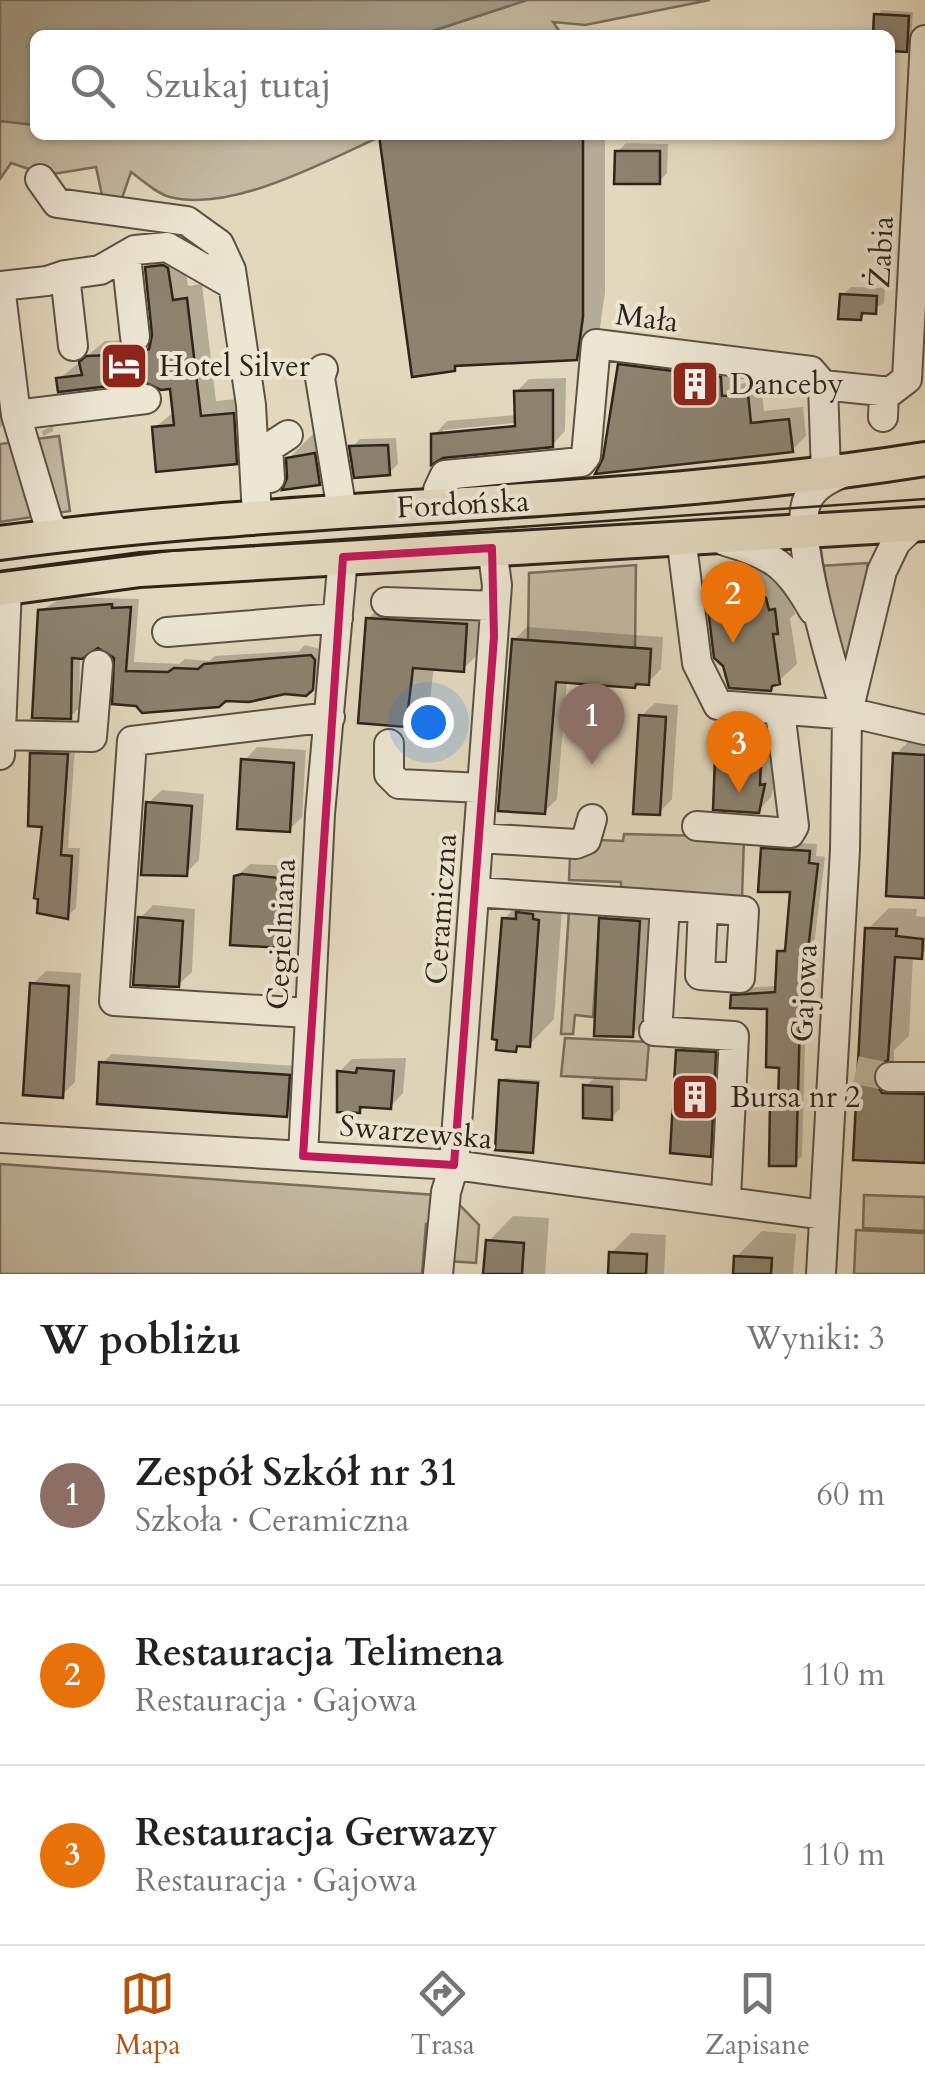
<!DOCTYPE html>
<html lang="pl">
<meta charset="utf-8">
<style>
:root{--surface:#fff;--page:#f6f6f6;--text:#222;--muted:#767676;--line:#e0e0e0;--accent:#b45309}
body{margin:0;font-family:Cardo,serif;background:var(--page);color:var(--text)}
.you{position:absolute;left:428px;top:722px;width:35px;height:35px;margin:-25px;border:8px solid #fff;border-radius:50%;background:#1a73e8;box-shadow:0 0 0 15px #1a73e833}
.badge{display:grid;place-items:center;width:65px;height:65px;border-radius:50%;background:var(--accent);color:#fff;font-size:32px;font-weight:700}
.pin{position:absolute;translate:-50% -82px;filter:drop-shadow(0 2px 5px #0008)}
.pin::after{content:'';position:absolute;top:52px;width:35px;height:30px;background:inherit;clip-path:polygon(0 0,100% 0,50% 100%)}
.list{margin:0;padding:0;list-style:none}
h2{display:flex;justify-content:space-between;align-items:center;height:130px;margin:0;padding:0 40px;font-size:42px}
h2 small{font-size:32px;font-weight:400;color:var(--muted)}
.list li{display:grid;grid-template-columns:65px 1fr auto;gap:30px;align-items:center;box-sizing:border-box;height:180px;padding:0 40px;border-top:2px solid var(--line)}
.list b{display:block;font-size:38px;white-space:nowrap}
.list p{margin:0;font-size:32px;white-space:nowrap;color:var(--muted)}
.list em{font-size:32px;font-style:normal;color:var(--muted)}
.icon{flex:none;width:55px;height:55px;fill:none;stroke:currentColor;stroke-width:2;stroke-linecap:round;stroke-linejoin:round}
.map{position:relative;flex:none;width:925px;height:1274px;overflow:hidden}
.search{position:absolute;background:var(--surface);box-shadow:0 2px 8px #0004;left:30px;right:30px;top:30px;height:110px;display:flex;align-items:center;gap:25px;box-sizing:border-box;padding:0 35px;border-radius:15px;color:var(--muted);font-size:38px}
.sheet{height:670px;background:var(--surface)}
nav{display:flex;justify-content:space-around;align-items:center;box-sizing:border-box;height:140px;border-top:2px solid var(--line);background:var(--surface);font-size:28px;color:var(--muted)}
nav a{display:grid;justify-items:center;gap:5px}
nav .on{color:var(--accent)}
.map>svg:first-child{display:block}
.green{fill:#c4b9a1;stroke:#796e5e;stroke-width:2.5}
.water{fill:#a59b86;stroke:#756b5b;stroke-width:2.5}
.shadow{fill:#0003;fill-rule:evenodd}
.building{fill:#8c826f;stroke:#2e241b;stroke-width:2.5}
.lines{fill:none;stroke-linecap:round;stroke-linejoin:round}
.minor-tunnel{stroke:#bfb49d;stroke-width:28;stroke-dasharray:28 14;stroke-linecap:butt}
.minor-casing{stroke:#5b5144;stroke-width:32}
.major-casing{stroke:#2e241b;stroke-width:38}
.minor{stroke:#ede6d4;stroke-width:28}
.major{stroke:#e3d8bd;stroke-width:32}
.tram{stroke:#2e241b;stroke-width:2.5}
.marked{fill:none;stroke:#c2185b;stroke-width:8;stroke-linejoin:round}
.labels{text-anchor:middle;stroke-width:8;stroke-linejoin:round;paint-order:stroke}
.street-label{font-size:30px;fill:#2e241b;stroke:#ede6d4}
.poi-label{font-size:30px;fill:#2e241b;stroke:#ede6d4;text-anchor:start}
</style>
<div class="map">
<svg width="925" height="1274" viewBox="0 0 925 1274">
<rect width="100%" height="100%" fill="#e3d8bd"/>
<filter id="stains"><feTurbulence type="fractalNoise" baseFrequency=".002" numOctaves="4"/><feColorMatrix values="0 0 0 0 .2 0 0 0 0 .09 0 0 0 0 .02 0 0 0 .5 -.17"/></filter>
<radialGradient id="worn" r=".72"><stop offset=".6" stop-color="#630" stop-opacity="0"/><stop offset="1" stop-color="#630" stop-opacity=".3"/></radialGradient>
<path class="green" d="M527 0H710L585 25 553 22 562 35H420Z
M0 121 35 122V135H384C327 160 233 213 170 197 157 194 142 180 131 172L121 201 103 200 96 167 47 175 11 163 0 179Z
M59 436 70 511 0 522V444Z
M867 563 868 574 845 696 820 566Z
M636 565 635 648 528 640 529 573Z
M624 834 744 837 742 899 621 890V882L569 880 570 856 598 840 623 841Z
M569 911 600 913 593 1017 575 1015 573 1034H561Z
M565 1038 649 1042 646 1080 561 1076Z
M0 1164 436 1195 437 1220 426 1224 422 1274H0Z
M864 1195 925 1197V1231L863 1228Z
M453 1198 479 1225 476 1263 448 1261Z
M856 1230 925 1233V1274H854Z"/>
<path class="water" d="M0 0H527L420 35H35V125L0 121Z"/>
<path class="shadow" d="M881 10 913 12 911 44 906 49H890V35H872Z
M382 135H605V292L599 334 576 357 459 364 454 369Z
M626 143 668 144 667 173 659 182 617 152Z
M163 252 183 253 188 286 202 284 216 401 249 398 252 446 236 462 154 428 175 411 172 386 144 379H59L105 341 154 339 147 268Z
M851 287 885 288 884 303 860 317 842 295Z
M0 302 12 415 0 428Z
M634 351 734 364 736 384 761 382 764 411 803 407 806 436 792 450 606 458 620 366Z
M566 378 565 431 552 445 434 435 447 421 517 415 516 392 529 379ZM527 422V427L443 435V430Z
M53 426V431L43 436 42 431Z
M340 429 344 457 319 482 290 478 289 458 314 433Z
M396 438 398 464 389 473 352 447 360 439Z
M764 568 783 581 786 593H792L795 614 790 618 797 664 770 689 711 592 728 574Z
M394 593 491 600 488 644 463 669 434 667 430 699 405 724 368 619Z
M63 597 139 599 134 662 179 664 185 659 209 661 215 656 299 651 305 645 323 650 321 678 305 693 285 692 143 710 117 658 108 648 91 646 80 656 79 708 70 717 35 716 40 611Z
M527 627 663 637 661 669 648 682 567 680 557 799 544 812 514 640Z
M655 703 678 705 672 799 659 813 641 716Z
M913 737H925V895L896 754Z
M41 746H75L68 848H80L76 908 67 916 32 754Z
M731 746 773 748 772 772H777L771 797 758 811 718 759Z
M257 747 306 750 302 817 289 830 244 761Z
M162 790 204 794 199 860 186 873 148 803Z
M771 842 817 844 816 856 825 857 806 1009 802 1156 795 1164 772 1103 781 1094V1065L770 1006 733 996 741 988 778 986 780 952 788 944 792 890 763 849Z
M250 864 299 866 295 932 282 946 236 877Z
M529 893 563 895 554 1019 529 1045 499 1039 504 919Z
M627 894 665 896 657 1009 632 1035 602 919Z
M153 905 195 909 192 972 178 985 140 918Z
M889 908 917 909 916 916 925 917V952L913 956 909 1036 894 1050V1064L925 1074V1160L856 1158 868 929Z
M46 971 81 973 75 1082 62 1095 33 984Z
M704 1026 740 1028 735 1129 710 1154 679 1051Z
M112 1054 298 1066 296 1104 286 1114 102 1063Z
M406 1058 403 1093 390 1107 365 1105 359 1111 339 1072 352 1059Z
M505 1078 540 1080 532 1150 502 1081Z
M594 1078 620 1079V1109L611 1118 586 1086Z
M513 1216 549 1218 545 1274H486L488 1242Z
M762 1231 796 1234 793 1274H735L736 1257Z
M631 1233 666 1235 664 1274H610L611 1253Z"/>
<path class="building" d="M874 14 909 16 907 52 890 51V35H873Z
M379 135H583V317L577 360 455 366V371L412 377Z
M615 151H660V184H614Z
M163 265 168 268 173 300 187 298 201 416 234 413 237 464 156 472 152 427 174 425 170 389 161 390 144 382 58 392 56 378 82 375 79 362 86 356 138 354 149 349 152 335 145 267Z
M840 294 877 296 876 314 862 313 861 320 838 319Z
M618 364 721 377 722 396 748 394 751 423 789 419 793 452 595 474 603 458Z
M553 390V447L443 458 431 465V434L515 426 514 391Z
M388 445 390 475 354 478 349 446Z
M315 453 320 485 282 490 287 478 286 458Z
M746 585 766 598 769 610 775 609 778 634H773L780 684 772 686 771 691 729 688 723 666 714 658 706 592Z
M112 604V608L131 607 126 671 168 672 174 668 198 669 204 664 311 655 315 660 313 690 306 696 285 694 249 702 226 701 219 707 142 713 136 706 112 704 114 658 98 648 82 659 72 658 71 719 32 718 38 610Z
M366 618 467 624 464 672 413 668 406 727 358 723Z
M512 639 651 649 649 685 636 684 635 688 556 682 545 814 498 811Z
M639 715 666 717 660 815 633 814Z
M30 753 68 754 61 855 72 856 68 919 37 913 38 899 34 898 42 827 28 826Z
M893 753 925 755V898L886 896Z
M715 758 761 760 760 785 765 784 759 813 713 810Z
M241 759 294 763 290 832 237 829Z
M146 802 192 806 187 876 141 875Z
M761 848 810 851 809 863 818 864 800 1019 796 1166H769L770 1102H778L779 1068 766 1067 767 1009 730 1008 731 995 775 992 777 951H785L790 892H758Z
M242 874 287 879 283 948 230 945 234 876Z
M516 912 533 914V919L539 920 530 1047 517 1046 516 1052 496 1050 497 1040 492 1039 502 918 516 919Z
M138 917 183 921 179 987 133 985Z
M599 918 640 921 633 1037 594 1036Z
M865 928 897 929 896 936 923 939 922 959 895 957 888 1060 875 1067 873 1078 882 1093 925 1094V1163L853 1160Z
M30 983 69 986 63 1098 23 1095Z
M676 1050 716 1052 711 1157 670 1153Z
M99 1062 290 1075 287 1117 97 1104Z
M357 1068 394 1071 391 1109 360 1107V1113L337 1112V1071L356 1073Z
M499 1080 538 1083 533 1153 495 1150Z
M583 1085 612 1087V1120L583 1118Z
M486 1240 524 1243 522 1274H483Z
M609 1252 647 1254 646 1274H608Z
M734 1256 772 1258 771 1274H733Z"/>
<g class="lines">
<path class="minor-tunnel" d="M856 1070 890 1077"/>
<g class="minor-casing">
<path id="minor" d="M40 179 57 203 187 221 219 244 231 270 251 405 257 516
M126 256 135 337
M73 346 65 275 100 270 135 250 167 247 233 285
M323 369 320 378 342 511
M823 385 890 392 907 379 925 40
M16 415 146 399
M883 417 884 391
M270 478 268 448 288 435
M439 506 438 490 445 475 581 462 586 456 596 344 811 371 823 385 826 473
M58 536 48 522 16 415 0 286 47 281 65 275
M681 537 697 663 718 705 865 716 925 730
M725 541C773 555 788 565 813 610
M386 602 495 606
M167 632 338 618
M847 716C835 676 789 529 809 497 818 483 833 477 847 471
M1 735 92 737 98 665
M389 744V774L399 784 482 788
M0 755 7 588
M697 826 790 833 794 826 780 711
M479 838 576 844 586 840 592 819
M475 892 665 905
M309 1013 114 1001 132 741 330 717
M658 1018 665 905 744 911 740 978 700 975 703 908
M654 1031 734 1036 726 1198
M890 1077H925
M0 1138 454 1165 824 1215
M303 1156 320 814 343 557
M438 1274 446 1192 454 1165 497 585 492 548
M821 1274 845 850 847 716 882 571 896 542 915 524"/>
</g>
<g class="major-casing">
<path id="major" d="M0 543C307 502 619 508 925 459
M0 589 140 570 925 524"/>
</g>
<use href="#minor" class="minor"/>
<use href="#major" class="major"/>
<path class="tram" d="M0 572 169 551 925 499"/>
</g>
<path class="marked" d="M492 548 494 637 454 1165 303 1156 343 557Z"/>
<defs>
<g id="hotel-square" transform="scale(2.5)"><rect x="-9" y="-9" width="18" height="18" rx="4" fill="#8f2418" stroke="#ede6d4"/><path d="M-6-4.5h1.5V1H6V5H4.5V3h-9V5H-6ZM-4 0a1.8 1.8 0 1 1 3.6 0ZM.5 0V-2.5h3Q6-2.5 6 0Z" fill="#fff"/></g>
<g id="building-square" transform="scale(2.5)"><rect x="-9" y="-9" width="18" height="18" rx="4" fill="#8f2418" stroke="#ede6d4"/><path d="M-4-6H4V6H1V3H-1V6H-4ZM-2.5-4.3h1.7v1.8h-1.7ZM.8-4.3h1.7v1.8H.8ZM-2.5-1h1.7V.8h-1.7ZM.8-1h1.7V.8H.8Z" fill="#fff"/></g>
</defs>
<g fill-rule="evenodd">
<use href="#hotel-square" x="124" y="366"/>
<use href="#building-square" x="695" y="384"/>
<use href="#building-square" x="695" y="1097"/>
</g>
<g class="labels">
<g class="street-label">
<text transform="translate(881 252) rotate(-87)" y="10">Żabia</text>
<text transform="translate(647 318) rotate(7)" y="10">Mała</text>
<text transform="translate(463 504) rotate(-3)" y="10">Fordońska</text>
<text transform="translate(441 909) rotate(-86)" y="10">Ceramiczna</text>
<text transform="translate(281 934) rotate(-87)" y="10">Cegielniana</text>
<text transform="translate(804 993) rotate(-87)" y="10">Gajowa</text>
<text transform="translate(416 1132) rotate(5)" y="10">Swarzewska</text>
</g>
<g class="poi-label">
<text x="159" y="376">Hotel Silver</text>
<text x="730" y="394">Danceby</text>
<text x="730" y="1107">Bursa nr 2</text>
</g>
</g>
<rect width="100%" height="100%" filter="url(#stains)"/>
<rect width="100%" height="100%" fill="url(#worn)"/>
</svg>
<div class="you"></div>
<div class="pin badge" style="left:592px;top:765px;background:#8d6e63">1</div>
<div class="pin badge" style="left:733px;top:643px;background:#e8710a">2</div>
<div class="pin badge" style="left:739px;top:793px;background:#e8710a">3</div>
<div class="search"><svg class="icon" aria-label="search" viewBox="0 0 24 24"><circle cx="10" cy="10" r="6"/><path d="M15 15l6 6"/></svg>Szukaj tutaj</div>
</div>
<section class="sheet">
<h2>W pobliżu<small>Wyniki: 3</small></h2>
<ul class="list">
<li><span class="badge" style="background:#8d6e63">1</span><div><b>Zespół Szkół nr 31</b><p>Szkoła · Ceramiczna</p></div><em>60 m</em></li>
<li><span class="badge" style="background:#e8710a">2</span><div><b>Restauracja Telimena</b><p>Restauracja · Gajowa</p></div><em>110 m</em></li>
<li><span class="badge" style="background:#e8710a">3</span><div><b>Restauracja Gerwazy</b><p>Restauracja · Gajowa</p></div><em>110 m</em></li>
</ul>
</section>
<nav>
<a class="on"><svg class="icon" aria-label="map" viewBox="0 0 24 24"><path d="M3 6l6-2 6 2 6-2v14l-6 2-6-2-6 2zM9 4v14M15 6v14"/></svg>Mapa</a>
<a><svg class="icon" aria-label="directions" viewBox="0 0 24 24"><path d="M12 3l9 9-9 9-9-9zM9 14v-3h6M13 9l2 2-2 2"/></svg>Trasa</a>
<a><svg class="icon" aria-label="saved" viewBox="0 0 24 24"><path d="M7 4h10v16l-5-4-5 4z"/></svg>Zapisane</a>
</nav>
